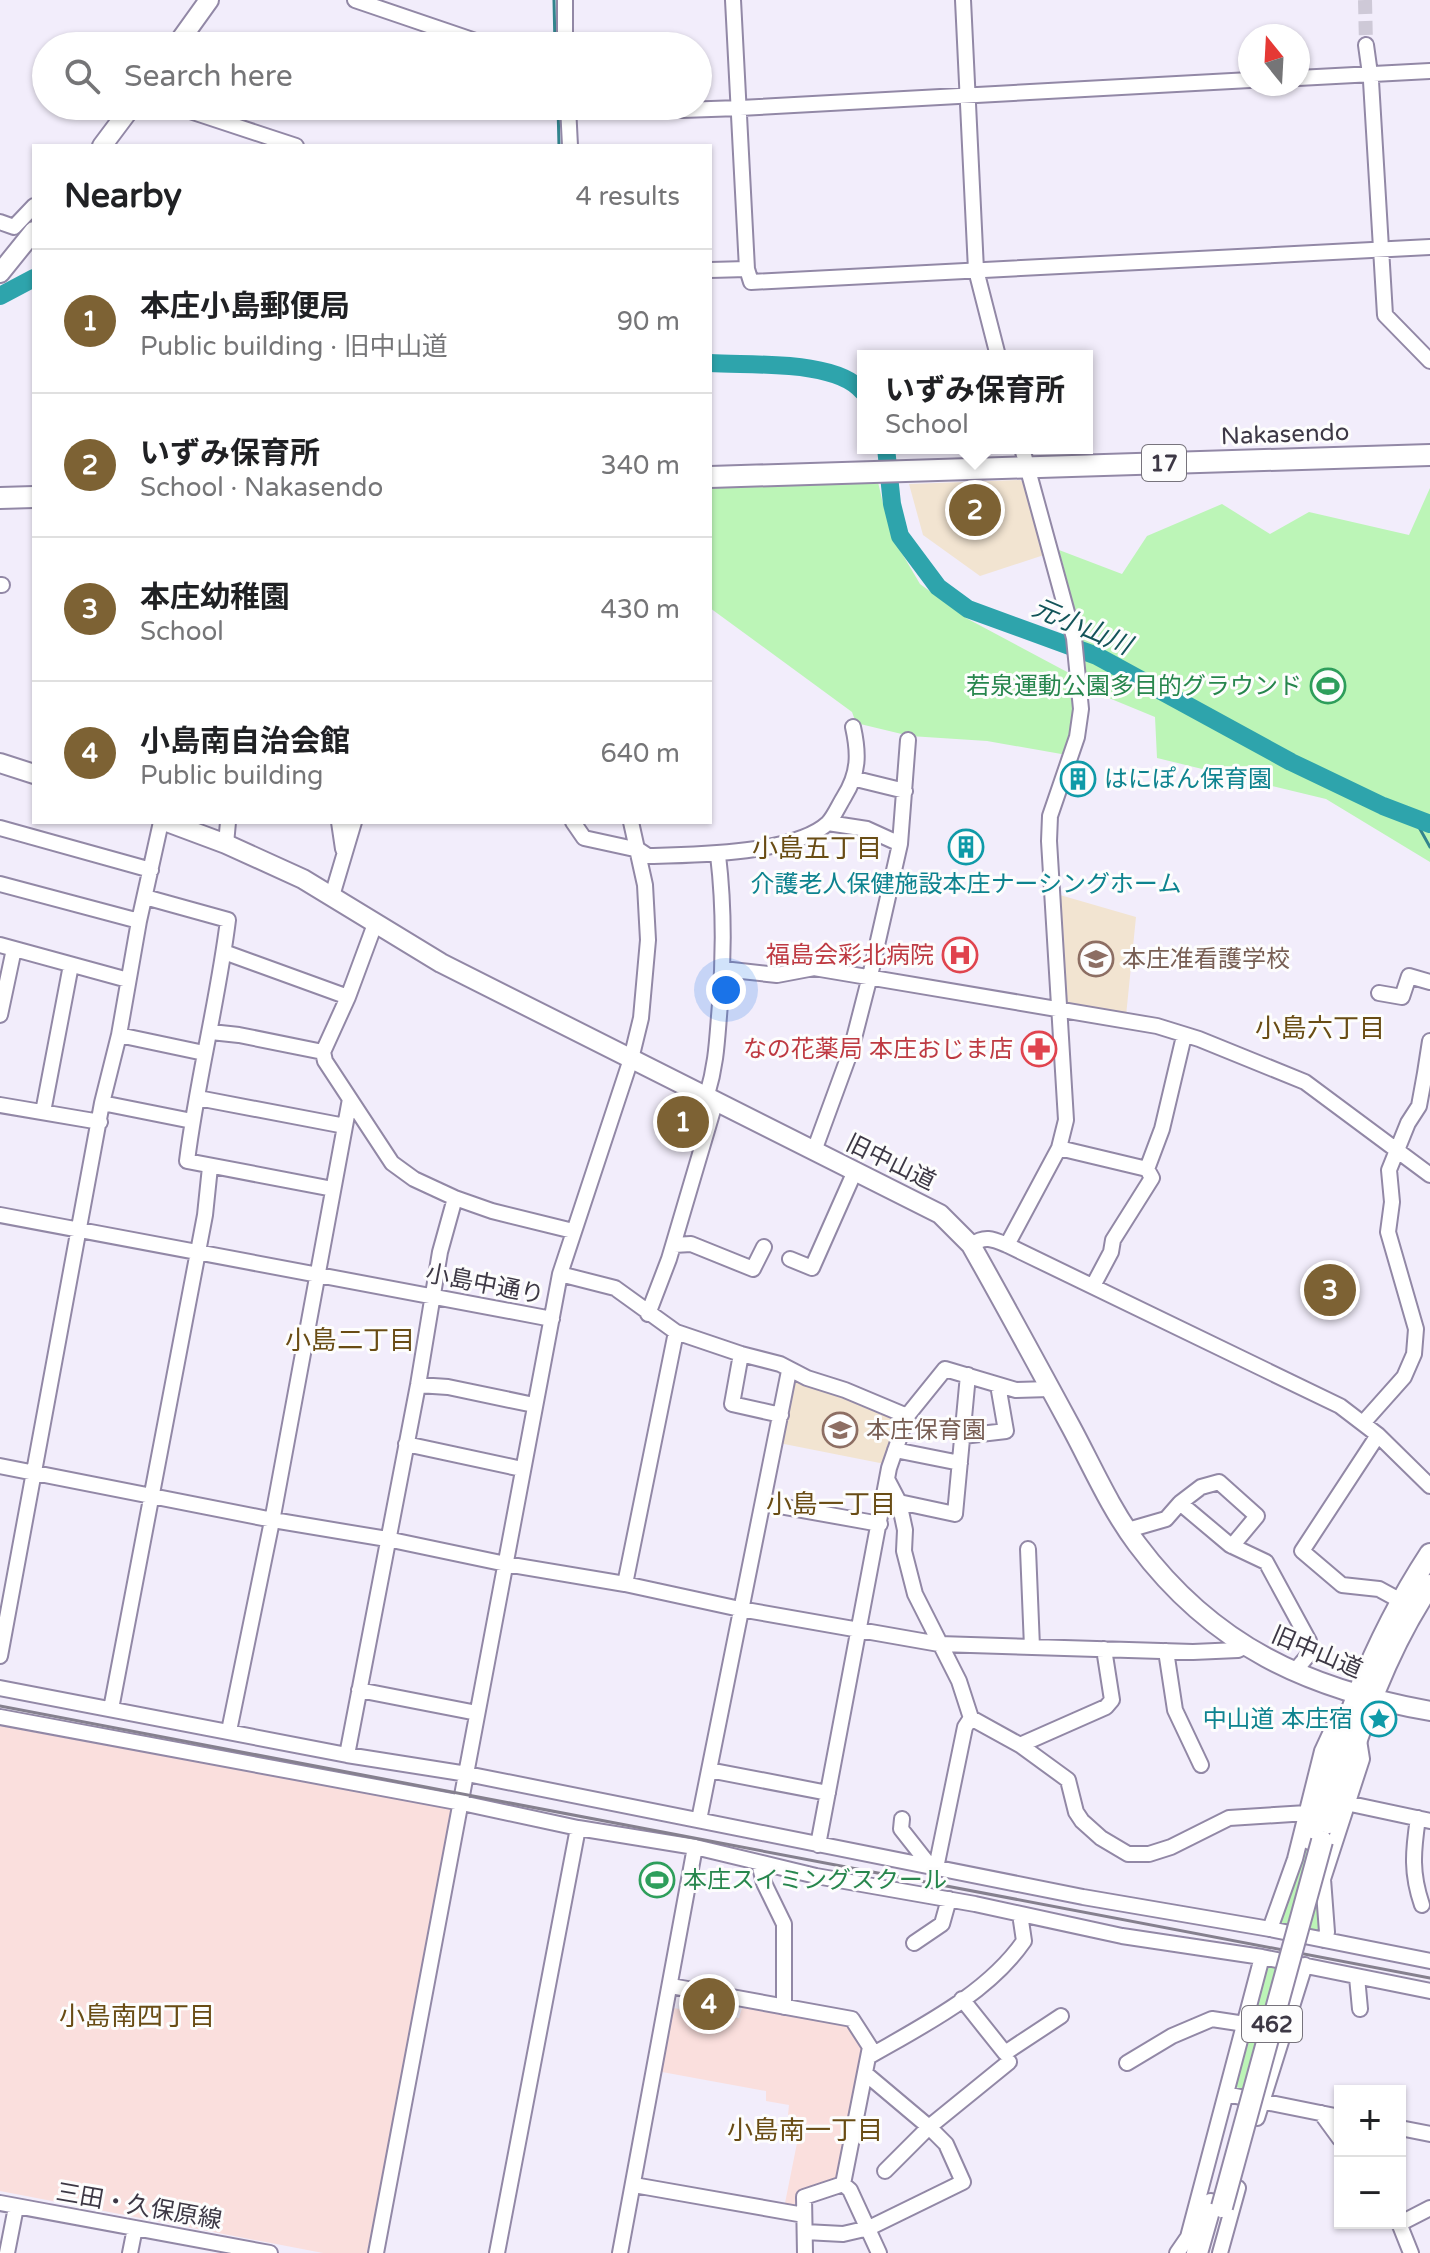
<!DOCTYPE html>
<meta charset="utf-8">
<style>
:root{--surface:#fff;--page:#f2f2f2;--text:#202124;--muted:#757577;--line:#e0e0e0;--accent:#7d6234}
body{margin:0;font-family:"Varela Round","Noto Sans JP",sans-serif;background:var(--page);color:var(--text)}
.controls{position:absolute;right:24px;bottom:24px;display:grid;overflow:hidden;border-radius:0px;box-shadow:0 2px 6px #0004}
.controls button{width:72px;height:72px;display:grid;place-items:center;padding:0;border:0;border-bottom:2px solid var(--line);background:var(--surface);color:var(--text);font:40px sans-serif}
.compass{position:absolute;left:1238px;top:24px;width:72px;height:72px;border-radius:50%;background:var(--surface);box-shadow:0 2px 6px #0004;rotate:342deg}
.you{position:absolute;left:726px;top:990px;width:28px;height:28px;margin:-20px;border:6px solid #fff;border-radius:50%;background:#1a73e8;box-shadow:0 0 0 12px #1a73e833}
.badge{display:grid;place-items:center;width:52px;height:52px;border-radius:50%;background:var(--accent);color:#fff;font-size:26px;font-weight:700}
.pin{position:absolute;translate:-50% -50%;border:4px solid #fff;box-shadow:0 2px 8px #0006}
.popup{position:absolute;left:857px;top:350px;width:236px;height:104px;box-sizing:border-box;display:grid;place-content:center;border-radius:0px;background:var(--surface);filter:drop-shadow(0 2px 6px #0005);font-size:26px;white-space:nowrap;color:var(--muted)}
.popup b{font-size:30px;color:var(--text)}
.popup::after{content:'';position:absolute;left:50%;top:100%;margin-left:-16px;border:16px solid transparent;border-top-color:var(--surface)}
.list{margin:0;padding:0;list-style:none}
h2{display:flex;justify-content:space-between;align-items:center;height:104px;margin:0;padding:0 32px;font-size:34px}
h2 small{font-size:26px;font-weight:400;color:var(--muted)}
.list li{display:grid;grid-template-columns:52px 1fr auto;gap:24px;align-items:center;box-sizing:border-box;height:144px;padding:0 32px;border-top:2px solid var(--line)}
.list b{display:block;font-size:30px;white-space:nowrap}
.list p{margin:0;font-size:26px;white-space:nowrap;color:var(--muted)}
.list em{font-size:26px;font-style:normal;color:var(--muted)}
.icon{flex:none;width:44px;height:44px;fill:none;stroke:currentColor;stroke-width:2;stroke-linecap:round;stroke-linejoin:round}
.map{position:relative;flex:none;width:1430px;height:2253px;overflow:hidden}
.search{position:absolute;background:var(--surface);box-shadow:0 2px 6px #0004;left:32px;top:32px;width:680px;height:88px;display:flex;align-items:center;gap:20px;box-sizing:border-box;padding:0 28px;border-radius:44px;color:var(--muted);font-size:30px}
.panel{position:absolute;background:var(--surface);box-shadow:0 2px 6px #0004;left:32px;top:144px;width:680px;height:680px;border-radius:0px}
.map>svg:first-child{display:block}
.industrial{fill:#fadfdd}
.education{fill:#f2e4d1}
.green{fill:#bcf5b7}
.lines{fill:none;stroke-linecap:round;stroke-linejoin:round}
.stream{stroke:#32848d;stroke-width:3}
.river{stroke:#2ea4ac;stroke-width:18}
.minor-tunnel{stroke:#cec9d7;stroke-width:14;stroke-dasharray:14 7;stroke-linecap:butt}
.minor-casing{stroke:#9288a6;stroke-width:18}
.major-casing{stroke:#9288a6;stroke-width:22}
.highway-casing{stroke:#9288a6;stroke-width:24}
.minor{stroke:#fff;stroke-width:14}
.major{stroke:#fff;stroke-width:18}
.highway{stroke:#fff;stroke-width:20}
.rail{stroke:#85808e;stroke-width:3}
.highway-bridge-casing{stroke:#9288a6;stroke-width:24;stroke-linecap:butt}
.highway-bridge{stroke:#fff;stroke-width:20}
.labels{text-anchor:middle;stroke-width:6;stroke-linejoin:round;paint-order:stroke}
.shield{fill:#fdfdfd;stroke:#77737c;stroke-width:2}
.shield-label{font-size:22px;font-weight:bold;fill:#3d3845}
.street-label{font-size:24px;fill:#3d3845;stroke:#fdfdfd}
.leisure-label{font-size:24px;fill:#27864d;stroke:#fdfdfd;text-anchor:end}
.culture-label{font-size:24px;fill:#0d838f;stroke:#fdfdfd;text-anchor:start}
.health-label{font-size:24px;fill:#be3a42;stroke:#fdfdfd;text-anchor:end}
.education-label{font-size:24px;fill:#785e54;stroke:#fdfdfd;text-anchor:start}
.water-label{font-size:26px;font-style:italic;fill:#135459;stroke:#fdfdfd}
.neighbourhood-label{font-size:26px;fill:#694c14;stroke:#fdfdfd}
</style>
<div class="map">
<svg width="1430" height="2253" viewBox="0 0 1430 2253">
<rect width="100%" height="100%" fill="#f2edfb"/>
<path class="industrial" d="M0 1726 455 1808 367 2253H323L0 2191Z
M743 2005 850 2023 867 2048 840 2179 795 2196V2206L788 2208H784L802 2118 788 2115 789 2105 766 2101V2091L662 2072 673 2008 739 2018Z"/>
<path class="education" d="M1020 480 1025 484 1047 554 980 576 923 535 909 484Z
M1060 895 1136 917 1126 1016 1069 1006 1064 1002 1057 896Z
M791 1377 904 1416 885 1464 779 1443Z"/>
<path class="green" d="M878 482 884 508 900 550 920 584 966 618 1069 673 1074 723 1067 755 987 741 910 736 856 723 852 712 710 608V485Z
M1430 488V862L1326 799 1157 758 1155 717 1087 689 1084 644 1059 550 1122 574 1147 536 1222 504 1270 534 1309 512 1409 535Z
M1301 1847 1326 1853 1324 1928 1320 1934 1275 1926Z
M1266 1962 1302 1969 1261 2093 1235 2087 1241 2066 1238 2064Z"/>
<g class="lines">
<path class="stream" d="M554 0 555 46
M558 106 559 146
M1415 820 1430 847"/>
<path class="river" d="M0 296 34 278
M710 363C750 366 837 359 863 392
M886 448 892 504 900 536 938 587 968 609 1097 656 1291 762 1383 806 1430 824"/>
<path class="minor-tunnel" d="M1365 0 1366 45"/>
<g class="minor-casing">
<path id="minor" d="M355 0 490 46
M733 0 747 269 751 282 1430 247
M963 0 976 270 998 356
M1366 45 1371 81 1385 315 1430 361
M565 46V0
M1298 78 1430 71
M175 106 296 146
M568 106 570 146
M669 106 682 110 740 108 1250 80
M0 222 14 227 34 206
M710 270 747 269
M0 585H2
M856 779 905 791
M339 822 343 849
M573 822 584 838 639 850 648 856C692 855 795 854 828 823 834 817 839 805 844 797 859 773 859 754 853 727
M828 823 867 829 900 844
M0 828 151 870
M226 844 228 822
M0 884 139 921
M332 896 354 822
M145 897 228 920C218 1001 197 1080 187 1161L333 1189
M375 924 348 997 323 1052 325 1061 392 1163 414 1179 455 1198 492 1211 573 1231
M0 945 128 980
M224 952 348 997
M723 969 777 975 814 968 1157 1026 1199 1039 1305 1082 1430 1175
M1379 993 1402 997 1409 976 1430 982
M0 1015 14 949
M211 1032 239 1035 323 1052
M119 1035 204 1053
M1425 1073 1430 1041
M707 1095C717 1062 717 1038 720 1004 724 954 724 905 718 855
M198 1098 345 1126
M102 1103 192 1121
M0 1105 100 1122
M43 1112 71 965
M1059 1148 1147 1169
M814 1151 851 1050 870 976 900 844 908 740
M0 1215 552 1319
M674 1245 691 1244 753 1269 764 1247
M971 1245C985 1235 993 1239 1007 1245L1340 1406 1378 1435 1430 1486
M1007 1245 1059 1148 1066 1120 1049 841 1050 816 1077 737 1081 709 1074 638 1022 448
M790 1259 812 1268 855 1171
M560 1274 615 1288 676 1332 741 1354 780 1364 807 1378 845 1390 907 1416
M1094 1284 1111 1252 1113 1240 1152 1178 1147 1169 1162 1129 1184 1036
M648 1314 669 1259 716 1100
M741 1354 732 1404 781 1415
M418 1385 448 1387 534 1405
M1363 1423 1404 1377 1414 1354 1416 1329 1388 1232 1392 1202 1389 1170 1408 1123 1419 1106 1425 1073H1430
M1378 1435 1302 1551 1342 1585 1379 1589 1401 1601
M963 1436 1006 1431 998 1385
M406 1444 522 1469
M895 1450 960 1463
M0 1466 273 1520 387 1539 506 1564 625 1584 740 1609 939 1644 1193 1652 1238 1650 1246 1646
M887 1479 899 1502 905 1530 904 1551 915 1594 959 1681 971 1718 1020 1745 1068 1780 1076 1812 1082 1821 1101 1838 1128 1854H1149L1171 1847 1229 1818 1307 1813
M899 1502 955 1514 968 1375
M763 1503 880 1524
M1180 1503 1201 1487 1219 1482 1257 1516 1232 1546
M1128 1530 1166 1519 1180 1503 1230 1545 1266 1562 1309 1641 1310 1653 1294 1672
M1028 1549 1032 1647
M625 1584 676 1332
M1166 1651 1175 1710 1201 1765
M0 1656 102 1103 119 1035 139 921 161 822
M0 1688 347 1755 467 1774 1083 1897 1270 1929 1430 1961
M359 1690 477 1713
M111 1709 205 1215 210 1167
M0 1717 462 1803 578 1828 695 1847 816 1876 975 1904 1122 1936 1262 1957 1430 1991
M229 1731 273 1516 350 1099
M1020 1745 1106 1707 1112 1700 1104 1649
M347 1755 418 1385 440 1252 455 1198
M709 1770 828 1793
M1346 1803 1430 1821
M1418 1818C1413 1852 1411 1873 1422 1905
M902 1819 901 1829 927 1862 928 1866
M699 1820 789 1371
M818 1845 889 1468 907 1416 945 1369 1016 1390 1050 1389
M759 1863 764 1883 784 1924V2007
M936 1868 965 1727 971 1718
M1270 1929 1295 1859 1322 1751 1335 1723 1344 1726
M1324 1940 1327 1932 1323 1879 1362 1759 1359 1740
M914 1943 942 1924 949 1899
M1357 1977 1360 2009
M671 1986 852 2019 870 2047 843 2184 804 2197 805 2253
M962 1999 1005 2053 1061 2016
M870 2056C924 2025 988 1993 1024 1941L1020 1914
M1127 2063 1172 2036 1212 2019 1245 2024
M1226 2094 1340 2117
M1321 2113 1340 2139
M1257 2118 1305 1965
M1400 2128 1430 2134
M885 2171 929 2127 1009 2062
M843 2184 850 2190 879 2253
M634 2185 804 2215
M0 2203 270 2253
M1399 2223 1411 2253
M1399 2224 1430 2208
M805 2232 843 2234 869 2228 963 2182 946 2144 929 2127 866 2074
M7 2253 16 2207
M130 2253 135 2228
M376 2253 560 1274 631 1059 641 1018 648 940 645 885 631 822
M497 2253 578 1828
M620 2253 695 1847
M1177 2253 1188 2237 1262 1957
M1220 2253 1238 2188"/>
</g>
<g class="major-casing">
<path id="major" d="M176 46 209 0
M102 146 132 106
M0 273 34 231
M0 763 34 774
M167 822 226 844 303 879 441 963 940 1214 971 1245C1005 1305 1038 1366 1071 1427 1092 1466 1110 1508 1137 1544 1213 1646 1308 1689 1430 1711"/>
</g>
<g class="highway-casing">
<path id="highway" d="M710 477 1430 455
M0 498 34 497
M1329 1823C1356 1741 1381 1657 1430 1585
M1310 1839C1342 1732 1368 1649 1430 1554
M1197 2253 1211 2204"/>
</g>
<use href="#minor" class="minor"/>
<use href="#major" class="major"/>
<use href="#highway" class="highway"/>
<path class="rail" d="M0 1706 1430 1978"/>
<g class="highway-bridge-casing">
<path id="highway-bridge" d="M1222 2207 1322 1841"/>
</g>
<use href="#highway-bridge" class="highway-bridge"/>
</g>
<defs>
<g id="stadium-ring" transform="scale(1.8)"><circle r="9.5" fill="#fdfdfd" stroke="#2e9e5b" stroke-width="1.5"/><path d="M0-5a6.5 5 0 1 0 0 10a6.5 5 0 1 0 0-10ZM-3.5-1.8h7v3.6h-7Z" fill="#2e9e5b"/></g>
<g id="building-ring" transform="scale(1.8)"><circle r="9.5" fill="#fdfdfd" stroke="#0f9aa8" stroke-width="1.5"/><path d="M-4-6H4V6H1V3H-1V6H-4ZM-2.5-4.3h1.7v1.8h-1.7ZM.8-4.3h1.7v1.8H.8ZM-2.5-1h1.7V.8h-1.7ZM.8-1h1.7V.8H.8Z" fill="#0f9aa8"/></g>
<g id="hospital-ring" transform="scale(1.8)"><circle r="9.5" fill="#fdfdfd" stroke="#e0444e" stroke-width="1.5"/><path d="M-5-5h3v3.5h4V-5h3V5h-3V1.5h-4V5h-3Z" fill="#e0444e"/></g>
<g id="university-ring" transform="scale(1.8)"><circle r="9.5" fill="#fdfdfd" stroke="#8d6e63" stroke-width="1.5"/><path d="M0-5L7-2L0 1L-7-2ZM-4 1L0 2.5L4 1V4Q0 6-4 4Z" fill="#8d6e63"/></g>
<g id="pharmacy-ring" transform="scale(1.8)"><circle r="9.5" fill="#fdfdfd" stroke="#e0444e" stroke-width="1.5"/><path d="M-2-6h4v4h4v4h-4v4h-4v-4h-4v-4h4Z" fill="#e0444e"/></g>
<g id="school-ring" transform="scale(1.8)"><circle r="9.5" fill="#fdfdfd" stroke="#8d6e63" stroke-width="1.5"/><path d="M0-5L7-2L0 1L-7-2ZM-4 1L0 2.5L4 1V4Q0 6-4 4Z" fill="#8d6e63"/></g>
<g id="sight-ring" transform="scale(1.8)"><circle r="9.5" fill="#fdfdfd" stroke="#0f9aa8" stroke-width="1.5"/><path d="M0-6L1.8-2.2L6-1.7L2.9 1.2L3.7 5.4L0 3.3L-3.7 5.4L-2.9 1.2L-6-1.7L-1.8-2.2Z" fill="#0f9aa8"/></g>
</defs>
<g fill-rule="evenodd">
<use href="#stadium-ring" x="1328" y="686"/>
<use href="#building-ring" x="1078" y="779"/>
<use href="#building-ring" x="966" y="847"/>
<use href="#hospital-ring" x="960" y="955"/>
<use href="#university-ring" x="1096" y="959"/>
<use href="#pharmacy-ring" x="1039" y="1049"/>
<use href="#school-ring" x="840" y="1430"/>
<use href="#sight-ring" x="1379" y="1719"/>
<use href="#stadium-ring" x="657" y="1880"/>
</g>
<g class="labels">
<g class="shield">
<rect x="1142" y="445" width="44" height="36" rx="6"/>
<rect x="1242" y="2006" width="60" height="36" rx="6"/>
</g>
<g class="shield-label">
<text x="1164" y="471">17</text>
<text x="1272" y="2032">462</text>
</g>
<g class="street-label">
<text transform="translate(1285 434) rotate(-2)" y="8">Nakasendo</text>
<text transform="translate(891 1162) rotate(26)" y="8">旧中山道</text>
<text transform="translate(485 1284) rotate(11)" y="8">小島中通り</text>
<text transform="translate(1317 1652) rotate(23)" y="8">旧中山道</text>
<text transform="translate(139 2206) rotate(10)" y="8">三田・久保原線</text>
</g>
<g class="leisure-label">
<text x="1302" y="694">若泉運動公園多目的グラウンド</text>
<text x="683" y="1888" text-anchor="start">本庄スイミングスクール</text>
</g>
<g class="culture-label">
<text x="1104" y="787">はにぽん保育園</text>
<text x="966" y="892" text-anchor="middle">介護老人保健施設本庄ナーシングホーム</text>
<text x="1353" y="1727" text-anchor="end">中山道 本庄宿</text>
</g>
<g class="health-label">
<text x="934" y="963">福島会彩北病院</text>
<text x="1013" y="1057">なの花薬局 本庄おじま店</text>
</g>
<g class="education-label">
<text x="1122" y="967">本庄准看護学校</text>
<text x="866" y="1438">本庄保育園</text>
</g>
<g class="water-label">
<text transform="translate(1082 626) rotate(23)" y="9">元小山川</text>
</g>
<g class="neighbourhood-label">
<text x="817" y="857">小島五丁目</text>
<text x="1320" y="1037">小島六丁目</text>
<text x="350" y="1349">小島二丁目</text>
<text x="831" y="1513">小島一丁目</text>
<text x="137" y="2025">小島南四丁目</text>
<text x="805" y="2139">小島南一丁目</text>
</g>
</g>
</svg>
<div class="controls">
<button>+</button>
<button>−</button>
</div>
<svg class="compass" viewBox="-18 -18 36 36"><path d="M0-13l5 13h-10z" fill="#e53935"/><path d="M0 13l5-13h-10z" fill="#757577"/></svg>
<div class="you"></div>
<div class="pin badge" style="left:683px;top:1122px">1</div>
<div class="pin badge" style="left:975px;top:510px">2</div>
<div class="popup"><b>いずみ保育所</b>School</div>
<div class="pin badge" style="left:1330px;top:1290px">3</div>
<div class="pin badge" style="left:709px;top:2004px">4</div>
<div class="search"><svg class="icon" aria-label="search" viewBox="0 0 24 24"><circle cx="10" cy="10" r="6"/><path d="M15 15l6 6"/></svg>Search here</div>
<section class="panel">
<h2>Nearby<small>4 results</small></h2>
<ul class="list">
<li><span class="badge">1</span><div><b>本庄小島郵便局</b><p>Public building · 旧中山道</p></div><em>90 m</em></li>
<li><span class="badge">2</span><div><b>いずみ保育所</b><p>School · Nakasendo</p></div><em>340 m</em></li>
<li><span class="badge">3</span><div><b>本庄幼稚園</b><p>School</p></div><em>430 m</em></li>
<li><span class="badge">4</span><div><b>小島南自治会館</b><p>Public building</p></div><em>640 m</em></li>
</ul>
</section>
</div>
